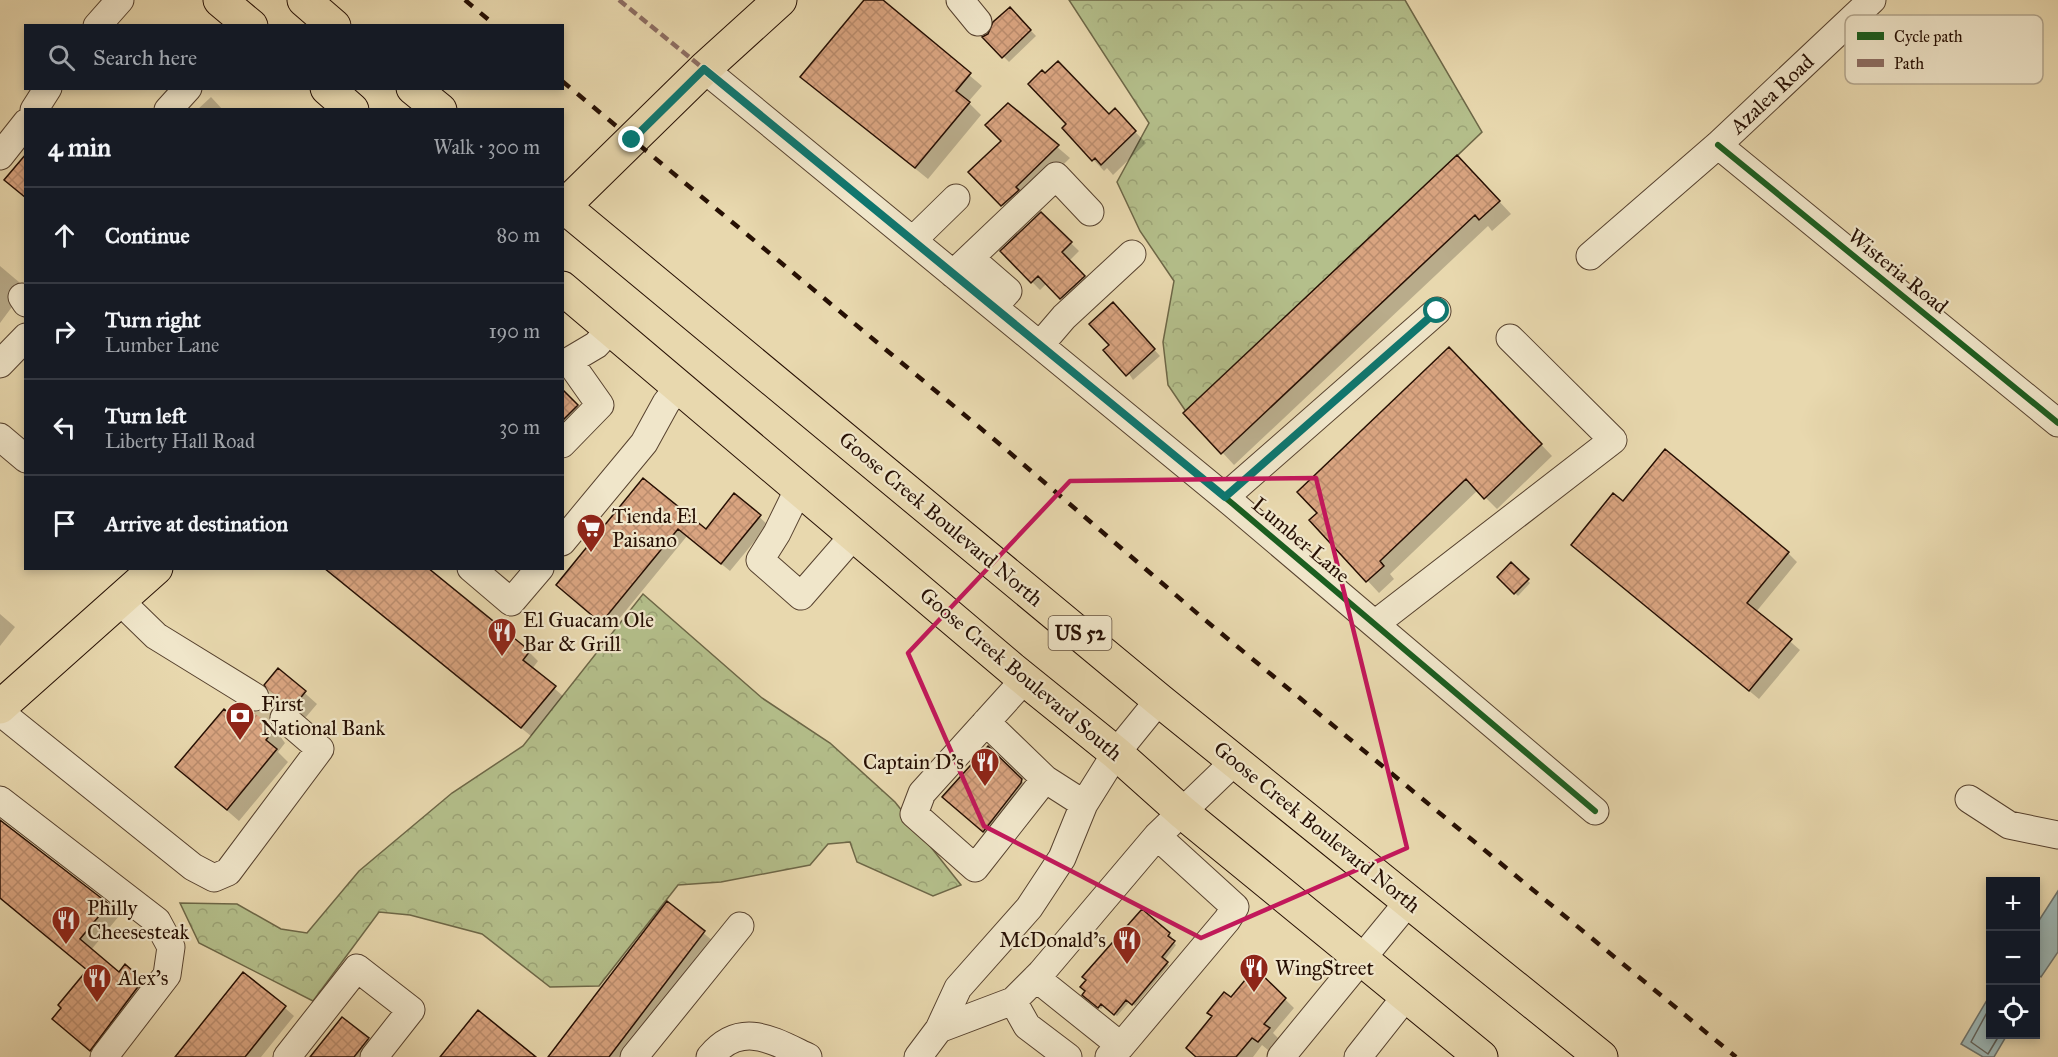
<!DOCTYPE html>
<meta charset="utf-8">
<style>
:root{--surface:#171b24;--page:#242831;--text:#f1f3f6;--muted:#9ea1a6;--line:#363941}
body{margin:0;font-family:"IM FELL Great Primer",serif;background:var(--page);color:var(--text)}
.controls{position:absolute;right:18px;bottom:18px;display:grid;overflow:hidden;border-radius:0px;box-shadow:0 3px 9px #0003}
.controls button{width:54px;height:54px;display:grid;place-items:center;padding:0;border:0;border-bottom:2px solid var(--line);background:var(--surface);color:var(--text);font:30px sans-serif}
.stop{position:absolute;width:18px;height:18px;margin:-14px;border:4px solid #0f766e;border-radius:50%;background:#fff}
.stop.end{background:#0f766e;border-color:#fff;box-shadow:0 2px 6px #0008}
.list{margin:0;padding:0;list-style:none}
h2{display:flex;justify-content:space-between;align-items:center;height:78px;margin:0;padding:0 24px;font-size:26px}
h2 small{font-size:20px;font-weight:400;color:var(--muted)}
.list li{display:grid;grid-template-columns:39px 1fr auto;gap:18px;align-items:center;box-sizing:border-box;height:96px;padding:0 24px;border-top:2px solid var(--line)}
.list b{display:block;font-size:22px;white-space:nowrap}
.list p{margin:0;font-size:20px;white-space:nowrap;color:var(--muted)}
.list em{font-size:20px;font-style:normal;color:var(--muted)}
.icon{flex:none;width:33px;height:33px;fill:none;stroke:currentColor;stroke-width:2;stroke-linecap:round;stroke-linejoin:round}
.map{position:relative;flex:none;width:2058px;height:1057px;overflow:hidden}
.search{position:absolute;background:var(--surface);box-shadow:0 3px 9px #0003;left:24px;top:24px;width:540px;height:66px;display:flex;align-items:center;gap:15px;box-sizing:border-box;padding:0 21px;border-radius:0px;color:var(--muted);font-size:22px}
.panel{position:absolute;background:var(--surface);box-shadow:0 3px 9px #0003;left:24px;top:108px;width:540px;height:462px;border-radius:0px}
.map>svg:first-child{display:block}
.forest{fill:url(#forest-crowns);stroke:#6d6747;stroke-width:1.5}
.water{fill:#9cb7b6;stroke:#6d746e;stroke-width:1.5}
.shadow{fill:#0003}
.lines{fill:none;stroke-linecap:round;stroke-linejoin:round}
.shore{stroke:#61635c;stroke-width:1.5}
.building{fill:url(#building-cross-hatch);stroke:#260f03;stroke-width:1.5}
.minor-tunnel{stroke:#cbba94;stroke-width:27;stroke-dasharray:27 14;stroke-linecap:butt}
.minor-casing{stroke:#56412e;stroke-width:29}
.major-casing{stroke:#260f03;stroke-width:35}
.highway-casing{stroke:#260f03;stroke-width:35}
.minor{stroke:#f0e6ca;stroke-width:27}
.major{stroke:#e8d8ae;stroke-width:33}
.highway{stroke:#e8d8ae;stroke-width:33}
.rail{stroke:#260f03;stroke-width:4.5;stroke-dasharray:10 10;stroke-linecap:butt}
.quiet{stroke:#8d6e63;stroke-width:4.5;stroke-dasharray:9 4.5;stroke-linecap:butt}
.cycleway-casing{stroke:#f0e6ca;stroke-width:10}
.cycleway{stroke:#1b5e20;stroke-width:6}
.route{stroke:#0f766e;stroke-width:8}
.marked{fill:none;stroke:#c2185b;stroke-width:4.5;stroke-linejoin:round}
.labels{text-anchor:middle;stroke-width:4.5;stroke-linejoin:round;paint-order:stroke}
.shield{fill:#f0e6ca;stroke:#63503f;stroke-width:1.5}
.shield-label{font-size:20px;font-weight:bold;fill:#260f03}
.street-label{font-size:21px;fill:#260f03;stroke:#f0e6ca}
.poi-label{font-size:21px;fill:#260f03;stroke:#f0e6ca;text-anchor:start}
.key{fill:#f0e6ca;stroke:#b3a68e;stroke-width:1.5}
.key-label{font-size:16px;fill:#260f03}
</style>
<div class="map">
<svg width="2058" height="1057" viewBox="0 0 2058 1057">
<defs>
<pattern id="forest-crowns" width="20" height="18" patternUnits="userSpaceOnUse" patternTransform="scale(1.5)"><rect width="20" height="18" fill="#b4bf8b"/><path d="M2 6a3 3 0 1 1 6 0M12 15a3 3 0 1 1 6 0" fill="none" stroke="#9ba376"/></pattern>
<pattern id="building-cross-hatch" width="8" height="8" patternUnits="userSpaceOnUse" patternTransform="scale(1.5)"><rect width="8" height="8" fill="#d9a480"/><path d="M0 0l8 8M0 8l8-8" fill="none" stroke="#ba8c6d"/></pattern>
</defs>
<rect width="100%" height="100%" fill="#e8d8ae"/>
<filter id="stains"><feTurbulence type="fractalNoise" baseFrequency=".00333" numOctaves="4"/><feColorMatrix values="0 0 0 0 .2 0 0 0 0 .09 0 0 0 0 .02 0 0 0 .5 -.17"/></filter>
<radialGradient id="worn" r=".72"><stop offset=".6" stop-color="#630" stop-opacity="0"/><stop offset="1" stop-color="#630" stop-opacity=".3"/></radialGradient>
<path class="forest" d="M1069 0H1405L1482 132 1187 413 1168 385 1163 342 1174 281 1140 231 1117 182 1149 123Z
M643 594 762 698 830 743 895 802 961 885 933 896 857 862 850 842 828 844 810 865 721 882 678 885 599 986 550 987 482 934 410 915 379 912 313 1001 199 943 180 903 237 904 281 929 307 933 359 871 452 793 523 746Z"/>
<path class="water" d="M2058 891V952L2041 977 2036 973V925Z
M1990 995V1034L2007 1035 1994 1057H1983L1961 1044Z"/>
<path class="shadow" d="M866 0H880L982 86 968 102 981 115 928 179 802 77Z
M1010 9 1036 36 1009 62 984 37Z
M211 97 223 110H197Z
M1008 105 1070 158 1027 200 1014 217 970 172 1003 141Z
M1115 111 1146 143 1113 175 1107 168 1104 171 1064 128 1109 116Z
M1469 169 1511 214 1492 231 1488 226 1234 465 1186 413Z
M1041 214 1079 251 1069 261 1093 285 1070 306 1047 283 1040 290 1002 251Z
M0 266 26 288 0 323Z
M1118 310 1160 356 1133 380 1111 345Z
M1461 360 1552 456 1497 509 1478 490 1390 574 1394 579 1379 593 1311 520Z
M562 390 586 415 562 441Z
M644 480 706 531 735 495 768 525 730 571 687 536 610 630 566 593Z
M1623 503 1788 553 1797 562 1756 612 1800 650 1759 699 1573 545Z
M1511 564 1530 583 1518 596 1499 577Z
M324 568H425L529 652 538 661 532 669 563 696 531 736Z
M0 614 15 627 0 646Z
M279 670 317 704 306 717 292 714 283 720 280 736 285 743 278 752 288 762 239 821 177 767 236 721 269 707Z
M988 748 1030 789 993 840 952 806Z
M0 820 119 916 91 950 119 974 125 966 154 992 97 1057 54 1019 88 971 0 898Z
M668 904 713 941 625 1057H550Z
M1142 911 1169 934 1172 937 1170 939 1176 945 1164 961 1169 965 1135 1006 1130 1001 1117 1016 1104 1005 1101 1009 1086 997Z
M1255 970 1294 1008 1273 1033 1278 1038 1268 1050 1262 1045 1253 1057H1196L1214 1017Z
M285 1008 294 1016 261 1057H178Z
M368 1039 373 1045 364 1057H312Z"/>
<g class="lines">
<path class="shore" d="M1990 1007 1971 1042 1988 1054 2000 1034"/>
</g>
<path class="building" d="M864 0H883L971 73 956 91 970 102 915 168 800 77Z
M1010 7 1031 30 1002 58 982 37 988 34 993 22Z
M1058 61 1109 114 1115 108 1136 131 1101 165 1095 158 1092 161 1062 128 1066 124 1028 84 1042 70 1045 73Z
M1008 103 1059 145 1016 187 1019 190 1001 206 968 172 1001 141 985 125Z
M26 154V198L4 180Z
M1457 155 1500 201 1479 220 1475 215 1221 454 1183 413Z
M1041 212 1072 242 1062 252 1085 276 1060 299 1038 276 1031 283 1000 251Z
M1113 302 1155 349 1126 376 1103 350 1109 345 1089 324Z
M1449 347 1542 444 1484 499 1466 479 1380 561 1384 566 1366 582 1309 520 1317 513 1297 492Z
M562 389 578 405 562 421Z
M1665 449 1789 552 1747 603 1792 639 1749 691 1571 545 1613 493 1623 501Z
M643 478 706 529 734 493 761 515 721 564 678 529 601 623 556 585Z
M1511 562 1529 579 1514 594 1497 577Z
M324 568H428L530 651 523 660 556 686 521 728Z
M278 668 306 691 294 706 279 703 272 708 269 723 274 730 266 740 277 749 227 810 175 767 224 709 236 719 244 709 255 713 268 706 271 697 264 685Z
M988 746 1022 779 1021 783 983 832 942 797Z
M0 820 109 904 80 939 119 972 125 964 143 980 90 1051 52 1019 61 1008 58 1005 87 970 0 898Z
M667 901 705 931 609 1057H548Z
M1142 909 1170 933 1168 936 1175 941 1162 957 1168 962 1132 1005 1126 1000 1114 1015 1101 1004 1098 1008 1082 995 1085 991 1080 987 1086 980 1082 977Z
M1255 968 1286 998 1264 1024 1270 1028 1258 1042 1252 1038 1236 1057H1196L1186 1048 1212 1016 1207 1013 1224 992 1231 997Z
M243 972 286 1006 245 1057H175Z
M478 1010 536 1057H440Z
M342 1017 369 1038 354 1057H310Z"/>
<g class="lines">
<path class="minor-tunnel" d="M255 697 284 718"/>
<g class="minor-casing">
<path id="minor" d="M960 0 978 22
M97 26 120 0
M704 69 1233 504 1595 811
M34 110 48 88
M168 110 188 88
M1718 145 2058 423
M0 156 26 123
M913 240 956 198
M1590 256 1718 145 1872 0
M970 258 1008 291 994 307
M953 274 1056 176 1090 212
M22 297 26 303
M1040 345 1064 317 1132 254
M0 364 26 337
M0 437 26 459
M562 444 600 405 569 361 596 345 611 329
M799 488 777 533 760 560 801 596 854 535
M1225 497 1437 311
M562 542 644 443 666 403 679 386
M471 568 511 602 540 568
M120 601 156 636 255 697
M1375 624 1613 440 1510 338
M1025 679 922 793 914 814 975 868 1045 779
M0 712 193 867 214 878 228 872 320 749 284 718
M986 722 1045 779 1084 804
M1969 799 2009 825 2058 835
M0 800 157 921 171 947 167 975 104 1057
M1036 978 1121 1046
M1013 1001 1027 1026 1068 1057
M939 1029 1013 1001 1041 973 1157 836 1236 760
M287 1057 357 968 411 1010 374 1057
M634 1057 740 926
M710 1057C741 1020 772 1040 808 1057
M918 1057 939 1029 958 988 1029 908 1062 858 1084 804 1116 753 1159 700
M1109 1057 1121 1046 1227 920 1235 907 1157 836
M1281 1057 1409 901
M1358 1057 1407 995"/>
</g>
<g class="major-casing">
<path id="major" d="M562 208 704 69 780 0
M0 707 156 568"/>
</g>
<g class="highway-casing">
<path id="highway" d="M220 0 251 26
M304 0 334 26
M327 88 352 110
M413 88 440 110
M562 205 1159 700 1601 1057
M562 288 1012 669 1116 753 1182 812 1481 1057"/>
</g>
<use href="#minor" class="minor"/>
<use href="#major" class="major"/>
<use href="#highway" class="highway"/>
<path class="rail" d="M465 0 496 26
M562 81 1002 446 1205 620 1736 1057"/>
<path class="quiet" d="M619 0 704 69"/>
<g class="cycleway-casing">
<path id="cycleway" d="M704 69 1233 504 1595 811
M1718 145 2058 423"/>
</g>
<use href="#cycleway" class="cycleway"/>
</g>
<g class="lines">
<path class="route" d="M632 140 704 69 1225 497 1437 311"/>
</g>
<path class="marked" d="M1316 478 1407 848 1201 938 984 826 908 653 1070 481Z"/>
<defs>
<g id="supermarket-pin" transform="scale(1.5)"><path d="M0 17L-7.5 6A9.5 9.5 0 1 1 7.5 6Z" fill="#8f2418" stroke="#f0e6ca"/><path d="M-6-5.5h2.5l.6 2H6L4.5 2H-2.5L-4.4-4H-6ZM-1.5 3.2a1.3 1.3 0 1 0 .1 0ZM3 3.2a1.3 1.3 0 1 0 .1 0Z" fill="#fff"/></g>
<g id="restaurant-pin" transform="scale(1.5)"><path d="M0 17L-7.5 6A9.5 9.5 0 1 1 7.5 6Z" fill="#8f2418" stroke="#f0e6ca"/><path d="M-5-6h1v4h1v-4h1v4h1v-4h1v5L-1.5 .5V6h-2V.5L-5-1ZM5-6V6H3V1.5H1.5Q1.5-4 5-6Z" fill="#fff"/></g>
<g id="bank-pin" transform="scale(1.5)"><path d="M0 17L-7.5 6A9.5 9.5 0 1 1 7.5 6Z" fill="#8f2418" stroke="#f0e6ca"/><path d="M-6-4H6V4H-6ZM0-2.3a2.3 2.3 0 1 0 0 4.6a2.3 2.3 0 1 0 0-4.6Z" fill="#fff"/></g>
</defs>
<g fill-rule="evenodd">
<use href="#supermarket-pin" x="591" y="528"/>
<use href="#restaurant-pin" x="502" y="632"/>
<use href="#bank-pin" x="240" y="716"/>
<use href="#restaurant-pin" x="985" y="762"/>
<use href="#restaurant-pin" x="66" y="920"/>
<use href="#restaurant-pin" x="1127" y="940"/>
<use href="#restaurant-pin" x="1254" y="968"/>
<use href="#restaurant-pin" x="97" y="978"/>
</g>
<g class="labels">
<rect class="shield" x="1048.5" y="616" width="63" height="34" rx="4.5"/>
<g class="shield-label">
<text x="1080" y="640">US 52</text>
</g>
<g class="street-label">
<text transform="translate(1772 94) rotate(-43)" y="7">Azalea Road</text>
<text transform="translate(1898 271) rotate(39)" y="7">Wisteria Road</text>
<text transform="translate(941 519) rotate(40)" y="7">Goose Creek Boulevard North</text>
<text transform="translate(1301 540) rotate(40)" y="7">Lumber Lane</text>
<text transform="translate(1021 674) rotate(40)" y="7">Goose Creek Boulevard South</text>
<text transform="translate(1317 827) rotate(39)" y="7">Goose Creek Boulevard North</text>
</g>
<g class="poi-label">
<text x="612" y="523">Tienda El<tspan x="612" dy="24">Paisano</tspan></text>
<text x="523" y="627">El Guacam Ole<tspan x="523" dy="24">Bar &amp; Grill</tspan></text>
<text x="261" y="711">First<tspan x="261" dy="24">National Bank</tspan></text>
<text x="964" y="769" text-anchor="end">Captain D's</text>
<text x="87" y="915">Philly<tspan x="87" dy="24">Cheesesteak</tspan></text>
<text x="1106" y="947" text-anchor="end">McDonald's</text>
<text x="1275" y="975">WingStreet</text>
<text x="118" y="985">Alex's</text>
</g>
</g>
<rect x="1845" y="15" width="198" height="69" rx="9" class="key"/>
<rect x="1857" y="32" width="27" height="8" fill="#1b5e20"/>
<rect x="1857" y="59" width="27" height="8" fill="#8d6e63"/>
<g class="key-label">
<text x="1894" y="42">Cycle path</text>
<text x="1894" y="69">Path</text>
</g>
<rect width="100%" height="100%" filter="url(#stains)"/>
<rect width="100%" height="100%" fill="url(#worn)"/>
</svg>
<div class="controls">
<button>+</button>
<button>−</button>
<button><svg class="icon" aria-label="locate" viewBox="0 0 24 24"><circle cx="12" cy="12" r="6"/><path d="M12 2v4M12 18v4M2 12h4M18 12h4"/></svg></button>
</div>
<div class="stop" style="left:1437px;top:311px"></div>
<div class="stop end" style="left:632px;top:140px"></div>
<div class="search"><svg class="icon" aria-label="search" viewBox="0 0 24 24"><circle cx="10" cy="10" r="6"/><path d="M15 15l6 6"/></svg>Search here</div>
<section class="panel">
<h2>4 min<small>Walk · 300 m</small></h2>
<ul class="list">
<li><svg class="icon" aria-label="ahead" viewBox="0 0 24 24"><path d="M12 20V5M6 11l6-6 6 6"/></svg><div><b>Continue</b></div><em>80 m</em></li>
<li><svg class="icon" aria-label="right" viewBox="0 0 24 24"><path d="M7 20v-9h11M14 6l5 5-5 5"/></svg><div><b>Turn right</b><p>Lumber Lane</p></div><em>190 m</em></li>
<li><svg class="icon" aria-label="left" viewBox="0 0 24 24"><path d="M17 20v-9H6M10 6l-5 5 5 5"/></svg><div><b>Turn left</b><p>Liberty Hall Road</p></div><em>30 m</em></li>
<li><svg class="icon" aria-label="arrive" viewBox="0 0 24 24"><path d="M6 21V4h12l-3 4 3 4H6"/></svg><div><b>Arrive at destination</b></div></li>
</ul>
</section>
</div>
